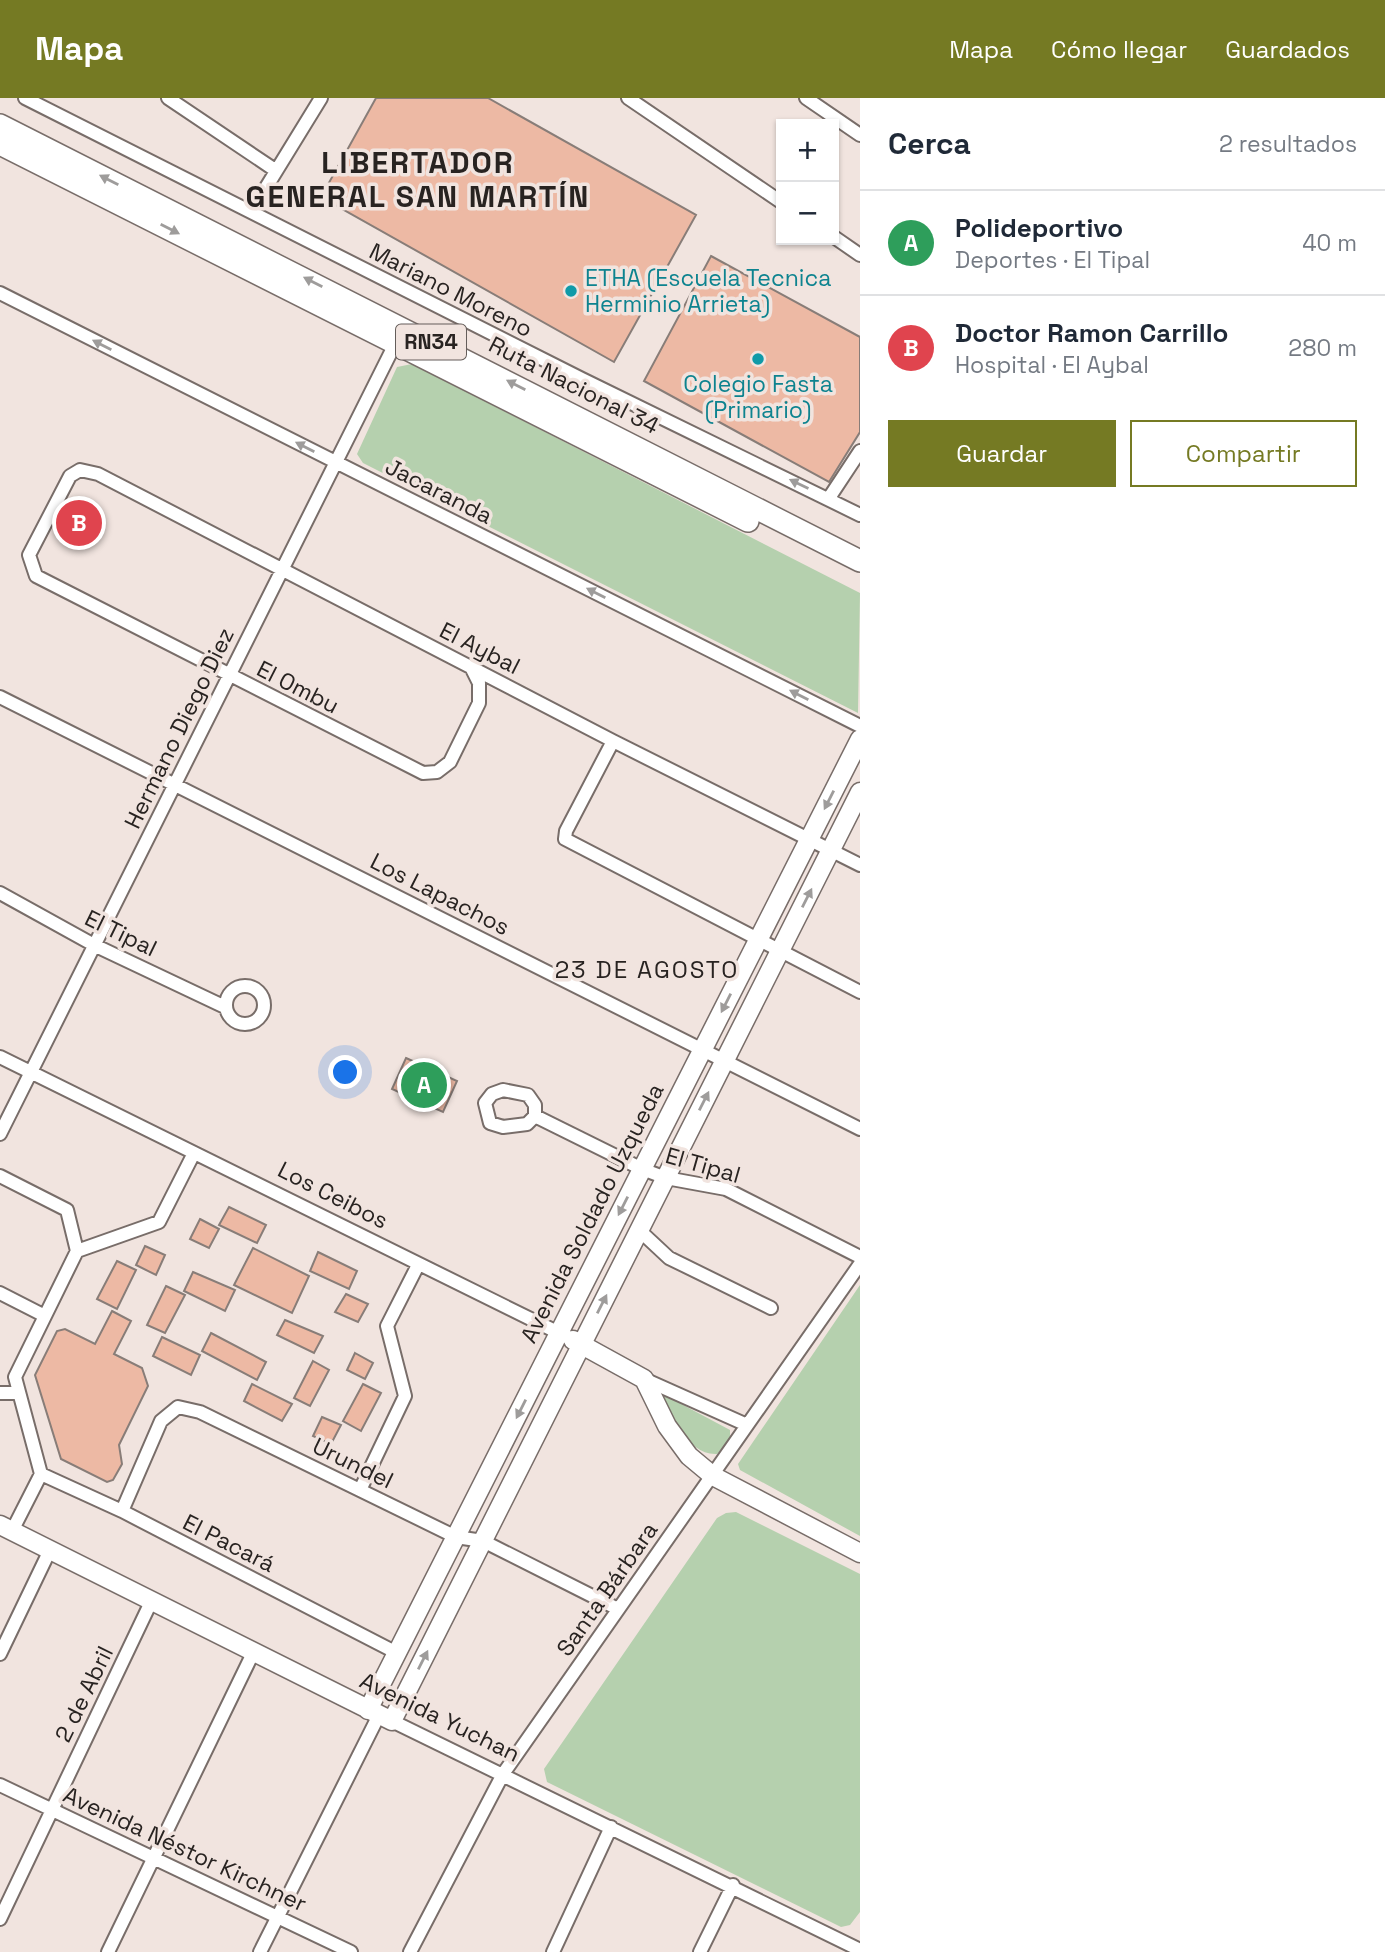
<!DOCTYPE html>
<html lang="es">
<meta charset="utf-8">
<style>
:root{--surface:#fff;--page:#f2f2f3;--text:#1f2937;--muted:#747a83;--line:#e0e1e3;--accent:#757a23}
body{margin:0;font-family:"Space Grotesk",sans-serif;background:var(--page);color:var(--text)}
.controls{position:absolute;right:21px;top:21px;display:grid;overflow:hidden;border-radius:0px;box-shadow:0 2px 5px #0004}
.controls button{width:63px;height:63px;display:grid;place-items:center;padding:0;border:0;border-bottom:2px solid var(--line);background:var(--surface);color:var(--text);font:35px sans-serif}
.you{position:absolute;left:346px;top:975px;width:24px;height:24px;margin:-18px;border:5px solid #fff;border-radius:50%;background:#1a73e8;box-shadow:0 0 0 10px #1a73e833}
.badge{display:grid;place-items:center;width:46px;height:46px;border-radius:50%;background:var(--accent);color:#fff;font-size:23px;font-weight:700}
.pin{position:absolute;translate:-50% -50%;border:4px solid #fff;box-shadow:0 2px 7px #0006}
.list{margin:0;padding:0;list-style:none}
h2{display:flex;justify-content:space-between;align-items:center;height:91px;margin:0;padding:0 28px;font-size:30px}
h2 small{font-size:23px;font-weight:400;color:var(--muted)}
.list li{display:grid;grid-template-columns:46px 1fr auto;gap:21px;align-items:center;box-sizing:border-box;height:105px;padding:0 28px;border-top:2px solid var(--line)}
.list b{display:block;font-size:26px;white-space:nowrap}
.list p{margin:0;font-size:23px;white-space:nowrap;color:var(--muted)}
.list em{font-size:23px;font-style:normal;color:var(--muted)}
.actions{display:flex;gap:14px;padding:21px 28px}
.actions a{flex:1;padding:16px 0;border:2px solid var(--accent);border-radius:0px;text-align:center;font-size:24px;color:var(--accent)}
.actions .main{background:var(--accent);color:#fff}
.map{position:relative;flex:none;width:860px;height:1854px;overflow:hidden}
header{display:flex;align-items:center;gap:42px;box-sizing:border-box;height:98px;padding:0 35px;background:var(--accent);color:#fff}
header strong{font-size:33px}
nav{display:flex;gap:38px;margin-inline-start:auto;font-size:24px}
main{display:flex}
aside{flex:1;background:var(--surface)}
.map>svg:first-child{display:block}
.green{fill:#b5d0ae}
.building{fill:#edb9a4;stroke:#887d78;stroke-width:2}
.lines{fill:none;stroke-linecap:round;stroke-linejoin:round}
.street-casing{stroke:#786d69;stroke-width:16}
.secondary-casing{stroke:#786d69;stroke-width:21}
.highway-casing{stroke:#786d69;stroke-width:24}
.street{stroke:#fff;stroke-width:12}
.secondary{stroke:#fff;stroke-width:18}
.highway{stroke:#fff;stroke-width:21}
.oneway{fill:#9e9c9b}
.culture-dot{fill:#0f9aa8;stroke:#f1e4df;stroke-width:2.5}
.labels{text-anchor:middle;stroke-width:7;stroke-linejoin:round;paint-order:stroke}
.shield{fill:#f1e4df;stroke:#645d5a;stroke-width:2}
.shield-label{font-size:21px;font-weight:bold;fill:#282321}
.culture-label{font-size:23px;fill:#0d838f;stroke:#f1e4df;text-anchor:start}
.street-label{font-size:23px;fill:#282321;stroke:#f1e4df}
.neighbourhood-label{font-size:24px;letter-spacing:2px;fill:#282321;stroke:#f1e4df}
.district-label{font-size:30px;font-weight:bold;letter-spacing:2px;fill:#282321;stroke:#f1e4df}
</style>
<header>
<strong>Mapa</strong>
<nav><a>Mapa</a><a>Cómo llegar</a><a>Guardados</a></nav>
</header>
<main>
<div class="map">
<svg width="860" height="1854" viewBox="0 0 860 1854">
<rect width="100%" height="100%" fill="#f1e4df"/>
<path class="green" d="M412 266 860 495 858 615 363 365 357 356 397 269Z
M860 1187V1438L740 1372 738 1366Z
M655 1292 730 1332V1342L717 1356C688 1358 668 1313 655 1292Z
M736 1414 860 1476V1814L850 1827 841 1829 547 1684 544 1671 717 1420 726 1415Z"/>
<path class="building" d="M376 0H488L696 117 614 264 321 99Z
M711 158 860 239V334L829 384 644 283Z
M406 960 457 983 443 1014 392 991Z
M229 1109 266 1127 257 1145 219 1127Z
M200 1121 219 1131 209 1150 190 1141Z
M145 1148 165 1157 156 1177 136 1167Z
M253 1150 309 1178 292 1215 234 1187Z
M318 1154 357 1173 349 1191 310 1173Z
M117 1163 136 1172 117 1211 97 1201Z
M193 1174 235 1192 225 1213 184 1193Z
M166 1188 185 1197 165 1235 147 1227Z
M346 1196 368 1206 358 1224 335 1214Z
M112 1213 131 1223 114 1256 142 1270 148 1288 119 1347 122 1366 113 1382 107 1384 61 1361 35 1277 57 1233 65 1231 95 1246Z
M285 1222 323 1238 314 1255 277 1237Z
M211 1235 266 1264 257 1282 202 1253Z
M162 1239 200 1257 191 1277 153 1258Z
M355 1255 373 1265 365 1281 347 1272Z
M313 1263 329 1272 310 1308 294 1300Z
M252 1286 292 1306 282 1323 244 1303Z
M363 1286 381 1295 361 1333 343 1323Z
M322 1319 341 1327 331 1346 313 1338Z"/>
<g class="lines">
<g class="street-casing">
<path id="street" d="M25 0 582 281 860 417
M168 0 275 72
M628 0 781 104
M806 0 860 37
M251 114 321 0
M834 139 860 157
M0 195 860 628
M829 400 860 353
M471 569 479 585V605L450 664 437 674 423 675 36 478 29 457 70 378 80 372 98 376 613 643 860 767
M0 599 860 1031
M613 643 566 733 565 741 860 894
M0 795 94 847 225 909
M226 907a19 19 0 1 1 38 0a19 19 0 1 1-38 0Z
M0 959 559 1235
M503 992 528 997 535 1007V1018L527 1026 503 1029 490 1025 485 1005 492 996Z
M535 1018 642 1071 666 1080 726 1091 860 1159
M0 1036 396 244
M0 1078 67 1112 77 1153
M639 1132 669 1160 771 1210
M0 1195 45 1218
M644 1281 747 1327
M0 1295H19
M41 1376 122 1413 397 1555
M360 1392 405 1298 387 1228 418 1167
M122 1413 161 1323 178 1309 200 1314 456 1439 483 1443 618 1511
M12 1433 41 1376 15 1279 77 1153 159 1124 194 1055
M0 1556 50 1452
M392 1623 860 1852
M0 1687 351 1854
M0 1821 151 1504
M108 1854 253 1555
M260 1854 379 1617
M410 1854 503 1676 860 1166
M553 1854 611 1729
M700 1854 733 1787"/>
</g>
<g class="secondary-casing">
<path id="secondary" d="M573 1242 644 1281 667 1328 689 1358 713 1378 860 1455
M0 1427 392 1623 860 694
M368 1612 860 641"/>
</g>
<g class="highway-casing">
<path id="highway" d="M0 27 860 463
M0 46 748 423"/>
</g>
<use href="#street" class="street"/>
<use href="#secondary" class="secondary"/>
<use href="#highway" class="highway"/>
</g>
<defs><path id="oneway-solid" d="M-6-.8H1V-3.2L6.5 0L1 3.2V.8H-6Z" transform="scale(1.75)"/></defs>
<g class="oneway">
<use href="#oneway-solid" transform="translate(109 82) rotate(-153)"/>
<use href="#oneway-solid" transform="translate(170 131) rotate(27)"/>
<use href="#oneway-solid" transform="translate(313 184) rotate(-153)"/>
<use href="#oneway-solid" transform="translate(102 247) rotate(-153)"/>
<use href="#oneway-solid" transform="translate(516 287) rotate(-153)"/>
<use href="#oneway-solid" transform="translate(305 349) rotate(-153)"/>
<use href="#oneway-solid" transform="translate(799 386) rotate(-154)"/>
<use href="#oneway-solid" transform="translate(596 495) rotate(-153)"/>
<use href="#oneway-solid" transform="translate(799 597) rotate(-153)"/>
<use href="#oneway-solid" transform="translate(829 702) rotate(117)"/>
<use href="#oneway-solid" transform="translate(807 800) rotate(-63)"/>
<use href="#oneway-solid" transform="translate(726 905) rotate(117)"/>
<use href="#oneway-solid" transform="translate(704 1003) rotate(-63)"/>
<use href="#oneway-solid" transform="translate(623 1108) rotate(117)"/>
<use href="#oneway-solid" transform="translate(602 1206) rotate(-63)"/>
<use href="#oneway-solid" transform="translate(521 1311) rotate(117)"/>
<use href="#oneway-solid" transform="translate(423 1562) rotate(-63)"/>
</g>
<g class="culture-dot">
<circle cx="571" cy="193" r="7"/>
<circle cx="758" cy="261" r="7"/>
</g>
<g class="labels">
<rect class="shield" x="396" y="226.5" width="70" height="35" rx="5"/>
<g class="shield-label">
<text x="431" y="251">RN34</text>
</g>
<g class="culture-label">
<text x="585" y="188">ETHA (Escuela Tecnica<tspan x="585" dy="26">Herminio Arrieta)</tspan></text>
<text x="758" y="294" text-anchor="middle">Colegio Fasta<tspan x="758" dy="26">(Primario)</tspan></text>
</g>
<g class="street-label">
<text transform="translate(451 192) rotate(27)" y="8">Mariano Moreno</text>
<text transform="translate(574 287) rotate(27)" y="8">Ruta Nacional 34</text>
<text transform="translate(439 393) rotate(27)" y="8">Jacaranda</text>
<text transform="translate(480 550) rotate(27)" y="8">El Aybal</text>
<text transform="translate(298 589) rotate(27)" y="8">El Ombu</text>
<text transform="translate(179 630) rotate(-64)" y="8">Hermano Diego Diez</text>
<text transform="translate(440 796) rotate(27)" y="8">Los Lapachos</text>
<text transform="translate(121 835) rotate(26)" y="8">El Tipal</text>
<text transform="translate(703 1067) rotate(16)" y="8">El Tipal</text>
<text transform="translate(333 1097) rotate(27)" y="8">Los Ceibos</text>
<text transform="translate(592 1115) rotate(-63)" y="8">Avenida Soldado Uzqueda</text>
<text transform="translate(353 1365) rotate(26)" y="8">Urundel</text>
<text transform="translate(229 1445) rotate(27)" y="8">El Pacará</text>
<text transform="translate(607 1491) rotate(-55)" y="8">Santa Bárbara</text>
<text transform="translate(84 1596) rotate(-64)" y="8">2 de Abril</text>
<text transform="translate(440 1619) rotate(26)" y="8">Avenida Yuchan</text>
<text transform="translate(185 1751) rotate(25)" y="8">Avenida Néstor Kirchner</text>
</g>
<g class="neighbourhood-label">
<text x="647" y="880">23 DE AGOSTO</text>
</g>
<g class="district-label">
<text x="418" y="75">LIBERTADOR<tspan x="418" dy="34">GENERAL SAN MARTÍN</tspan></text>
</g>
</g>
</svg>
<div class="controls">
<button>+</button>
<button>−</button>
</div>
<div class="you"></div>
<div class="pin badge" style="left:424px;top:987px;background:#2e9e5b">A</div>
<div class="pin badge" style="left:79px;top:425px;background:#e0444e">B</div>
</div>
<aside>
<h2>Cerca<small>2 resultados</small></h2>
<ul class="list">
<li><span class="badge" style="background:#2e9e5b">A</span><div><b>Polideportivo</b><p>Deportes · El Tipal</p></div><em>40 m</em></li>
<li><span class="badge" style="background:#e0444e">B</span><div><b>Doctor Ramon Carrillo</b><p>Hospital · El Aybal</p></div><em>280 m</em></li>
</ul>
<div class="actions"><a class="main">Guardar</a><a>Compartir</a></div>
</aside>
</main>
